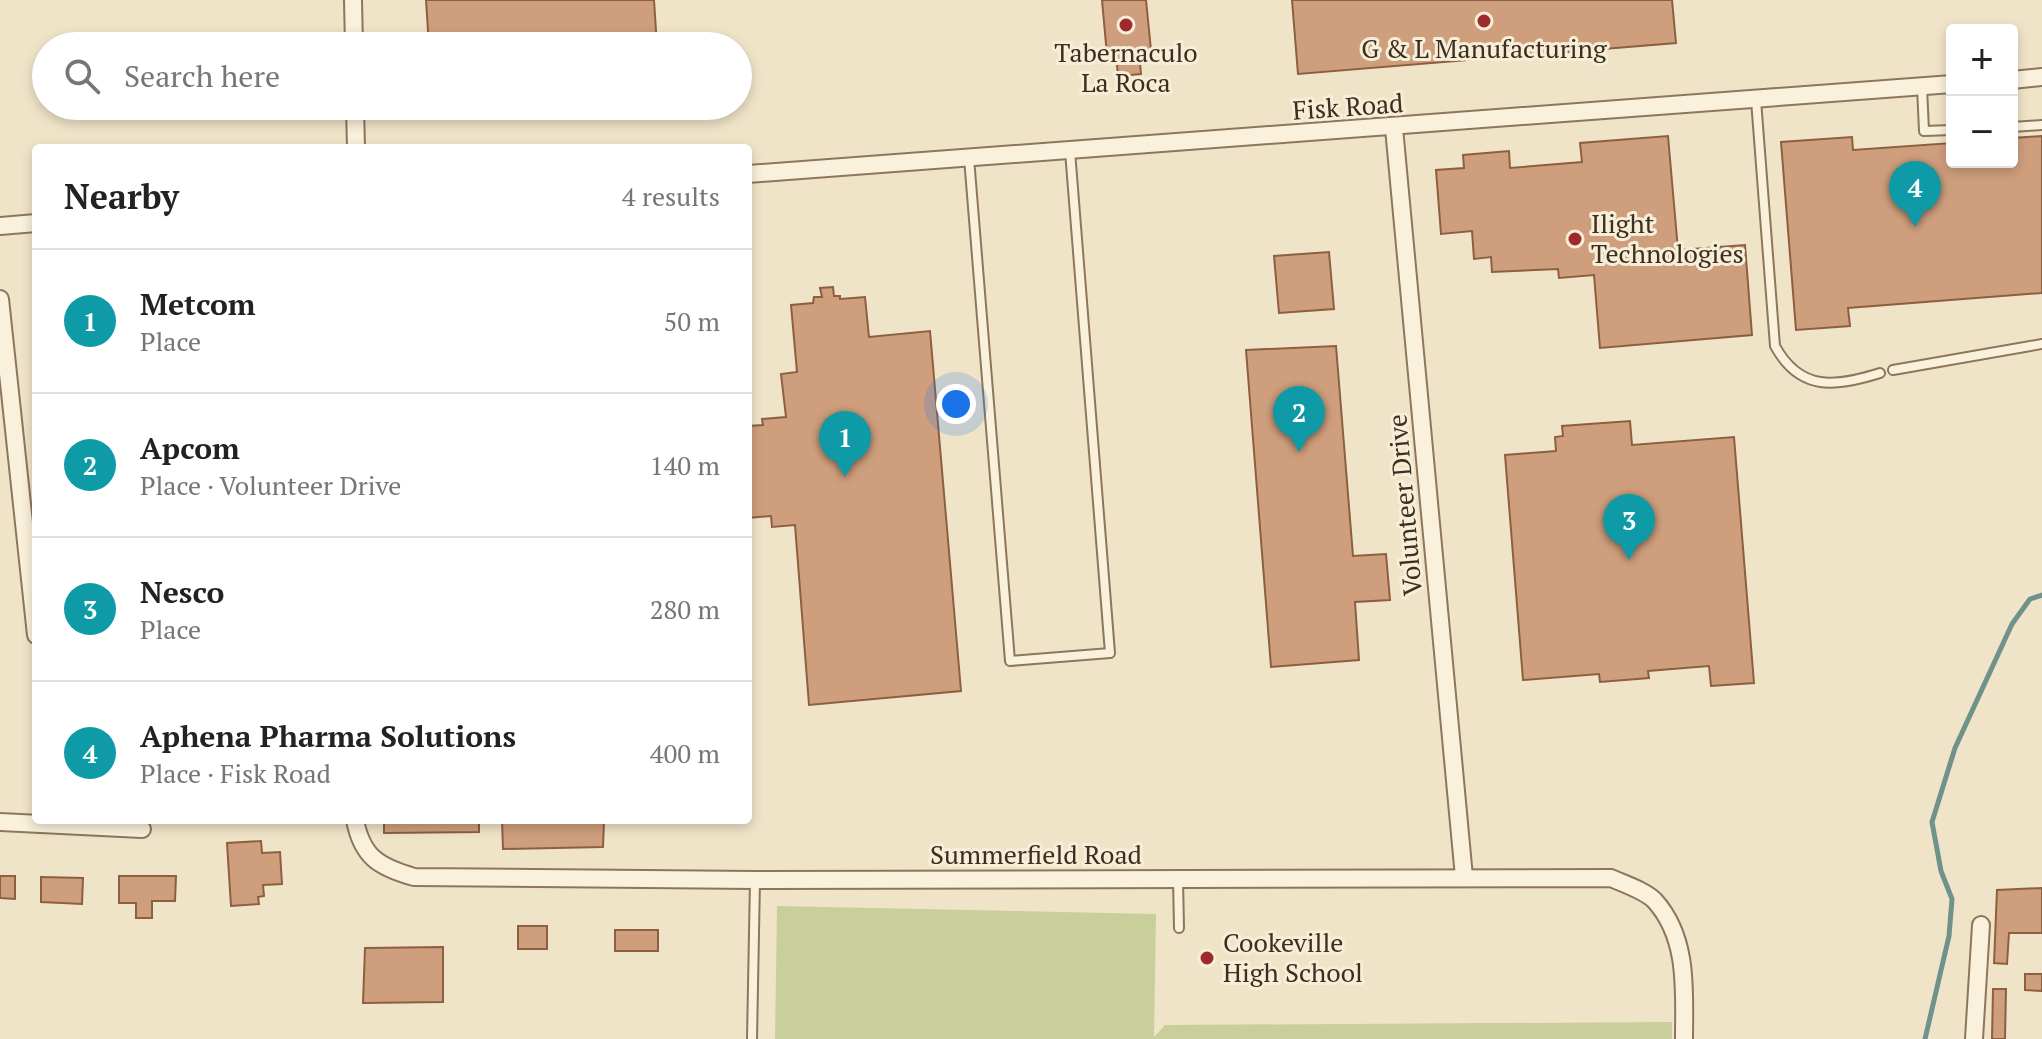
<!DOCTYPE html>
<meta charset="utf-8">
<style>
:root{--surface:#fff;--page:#f2f2f2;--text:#222;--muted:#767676;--line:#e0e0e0;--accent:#ea580c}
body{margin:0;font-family:"PT Serif",serif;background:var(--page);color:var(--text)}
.controls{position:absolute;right:24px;top:24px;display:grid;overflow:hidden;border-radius:8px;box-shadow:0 4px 12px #0003}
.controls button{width:72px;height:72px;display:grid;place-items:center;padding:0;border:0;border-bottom:2px solid var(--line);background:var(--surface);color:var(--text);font:40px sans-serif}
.you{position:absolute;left:956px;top:404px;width:28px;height:28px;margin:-20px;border:6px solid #fff;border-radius:50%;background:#1a73e8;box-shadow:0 0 0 12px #1a73e833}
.badge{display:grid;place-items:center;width:52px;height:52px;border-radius:50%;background:var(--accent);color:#fff;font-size:26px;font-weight:700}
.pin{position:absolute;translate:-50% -66px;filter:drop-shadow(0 2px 4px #0008)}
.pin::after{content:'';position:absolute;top:42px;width:28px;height:24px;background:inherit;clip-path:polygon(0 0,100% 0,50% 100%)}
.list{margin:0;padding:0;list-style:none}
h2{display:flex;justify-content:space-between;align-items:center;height:104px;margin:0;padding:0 32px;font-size:34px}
h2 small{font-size:26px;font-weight:400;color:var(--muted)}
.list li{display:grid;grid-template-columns:52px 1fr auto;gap:24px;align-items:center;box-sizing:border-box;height:144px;padding:0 32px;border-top:2px solid var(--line)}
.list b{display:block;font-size:30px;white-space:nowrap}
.list p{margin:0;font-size:26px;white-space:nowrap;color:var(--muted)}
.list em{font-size:26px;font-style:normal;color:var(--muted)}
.icon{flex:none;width:44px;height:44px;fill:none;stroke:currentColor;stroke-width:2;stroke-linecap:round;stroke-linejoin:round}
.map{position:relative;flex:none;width:2042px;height:1039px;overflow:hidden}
.search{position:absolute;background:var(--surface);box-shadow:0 4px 12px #0003;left:32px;top:32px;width:720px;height:88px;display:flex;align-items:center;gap:20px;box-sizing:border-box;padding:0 28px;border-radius:44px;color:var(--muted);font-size:30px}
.panel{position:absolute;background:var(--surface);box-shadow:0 4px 12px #0003;left:32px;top:144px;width:720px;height:680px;border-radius:8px}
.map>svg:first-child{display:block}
.grass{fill:#c9cf9b}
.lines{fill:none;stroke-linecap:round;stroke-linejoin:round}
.stream{stroke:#6f938a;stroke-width:5}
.building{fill:#cf9f7d;stroke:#8d5f41;stroke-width:2}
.service-casing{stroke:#8d765c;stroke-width:12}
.minor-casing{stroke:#8d765c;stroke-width:20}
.service{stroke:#faf1dc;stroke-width:8}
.minor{stroke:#faf1dc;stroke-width:16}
.poi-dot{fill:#9e2a2b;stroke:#f7eed8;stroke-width:3}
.labels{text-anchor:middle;stroke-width:6;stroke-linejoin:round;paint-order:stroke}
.poi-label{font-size:26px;fill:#3d2e20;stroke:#f7eed8}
.street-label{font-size:26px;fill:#3d2e20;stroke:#f7eed8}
</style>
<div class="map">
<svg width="2042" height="1039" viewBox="0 0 2042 1039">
<rect width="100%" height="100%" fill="#f0e4c8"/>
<path class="grass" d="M777 906 1156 914 1154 1037 1165 1025 1672 1022V1039H775Z"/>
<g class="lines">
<path class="stream" d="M1925 1039 1949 936 1952 899 1941 871 1932 822 1955 748 2012 624 2030 599 2042 595"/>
</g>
<path class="building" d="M426 0H654L657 46H429Z
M1102 0H1146L1151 50 1139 51 1141 74 1118 76 1116 54 1107 55Z
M1292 0H1672L1676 43 1298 74Z
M1668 136 1678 250 1745 245 1752 335 1600 348 1594 275 1559 278 1558 269 1492 272 1491 257 1474 259 1472 231 1441 234 1436 170 1464 168 1463 155 1509 151 1510 168 1582 162 1580 143Z
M2042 136V293L1848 308 1850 326 1796 330 1781 142 1852 137 1853 150 1952 143V162H2012V138Z
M1329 252 1334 309 1279 313 1274 256Z
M833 287 834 296H840V299L865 297 869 337 930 331 961 691 809 705 795 525 772 527 771 516 748 518V426L763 425 762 419 786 417 781 374 797 372 791 305 813 303 814 297H822L820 288Z
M1336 346 1353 556 1386 554 1390 600 1355 602 1359 660 1271 667 1246 350Z
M1630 421 1632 445 1734 437 1754 683 1711 686 1709 666 1648 671 1649 678 1600 682 1599 674 1523 680 1505 455 1556 451 1555 437 1563 436 1562 426Z
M384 820H479V832L384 833Z
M502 820H604L603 847 503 849Z
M261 841 262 853 280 852 282 884 263 885 264 896 258 897 259 904 231 906 227 843Z
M0 876H15V899L0 898Z
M119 876H176L175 901H152V918H136V903H119Z
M41 877 83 878 82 904 41 902Z
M2042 888V933H2009L2007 964 1994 963 1997 890Z
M518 926H547V949H518Z
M615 930H658V951H615Z
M443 947V1002L363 1003 365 948Z
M2025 974H2042V991L2025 990Z
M1993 989H2006L2005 1039H1992Z"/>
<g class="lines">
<g class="service-casing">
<path id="service" d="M1922 87 1924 131 1952 130
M1756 100 1775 346C1800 392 1836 387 1880 373
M2012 127 2042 125
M969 158 1010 661 1110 653 1070 151
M1893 370 2042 344
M1178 879 1179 928
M752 1039 755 880"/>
</g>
<g class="minor-casing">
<path id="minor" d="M353 0 354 46
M2012 80 2042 77
M355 106 356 148
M1394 128 1464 877
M748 174 1952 84
M0 226 36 223
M0 299 36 635
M355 820C362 857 379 867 414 877L755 880 1611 878C1624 884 1646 891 1655 901 1689 939 1684 992 1684 1039
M0 822 142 829
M1974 1039 1981 925"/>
</g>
<use href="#service" class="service"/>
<use href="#minor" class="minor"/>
</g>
<g class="poi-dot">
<circle cx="1484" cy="21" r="8"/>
<circle cx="1126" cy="25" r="8"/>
<circle cx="1575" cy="239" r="8"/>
<circle cx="1207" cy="958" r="8"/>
</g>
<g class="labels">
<g class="poi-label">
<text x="1484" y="58">G &amp; L Manufacturing</text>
<text x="1126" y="62">Tabernaculo<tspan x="1126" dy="30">La Roca</tspan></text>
<text x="1591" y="233" text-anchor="start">Ilight<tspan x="1591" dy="30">Technologies</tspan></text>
<text x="1223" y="952" text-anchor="start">Cookeville<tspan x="1223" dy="30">High School</tspan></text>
</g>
<g class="street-label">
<text transform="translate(1348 107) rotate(-4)" y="9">Fisk Road</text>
<text transform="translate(1405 505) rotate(-95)" y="9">Volunteer Drive</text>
<text x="1036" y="864">Summerfield Road</text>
</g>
</g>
</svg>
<div class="controls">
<button>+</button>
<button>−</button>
</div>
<div class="you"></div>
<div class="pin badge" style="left:845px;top:477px;background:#0f9aa8">1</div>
<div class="pin badge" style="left:1299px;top:452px;background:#0f9aa8">2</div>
<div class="pin badge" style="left:1629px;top:560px;background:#0f9aa8">3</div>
<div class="pin badge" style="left:1915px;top:227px;background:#0f9aa8">4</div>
<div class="search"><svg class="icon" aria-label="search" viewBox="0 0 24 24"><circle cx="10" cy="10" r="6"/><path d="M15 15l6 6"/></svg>Search here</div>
<section class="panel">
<h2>Nearby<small>4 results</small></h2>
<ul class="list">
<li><span class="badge" style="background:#0f9aa8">1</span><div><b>Metcom</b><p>Place</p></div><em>50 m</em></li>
<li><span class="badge" style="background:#0f9aa8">2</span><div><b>Apcom</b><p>Place · Volunteer Drive</p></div><em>140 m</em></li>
<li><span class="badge" style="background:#0f9aa8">3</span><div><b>Nesco</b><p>Place</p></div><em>280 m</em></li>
<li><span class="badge" style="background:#0f9aa8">4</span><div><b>Aphena Pharma Solutions</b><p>Place · Fisk Road</p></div><em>400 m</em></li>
</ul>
</section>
</div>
